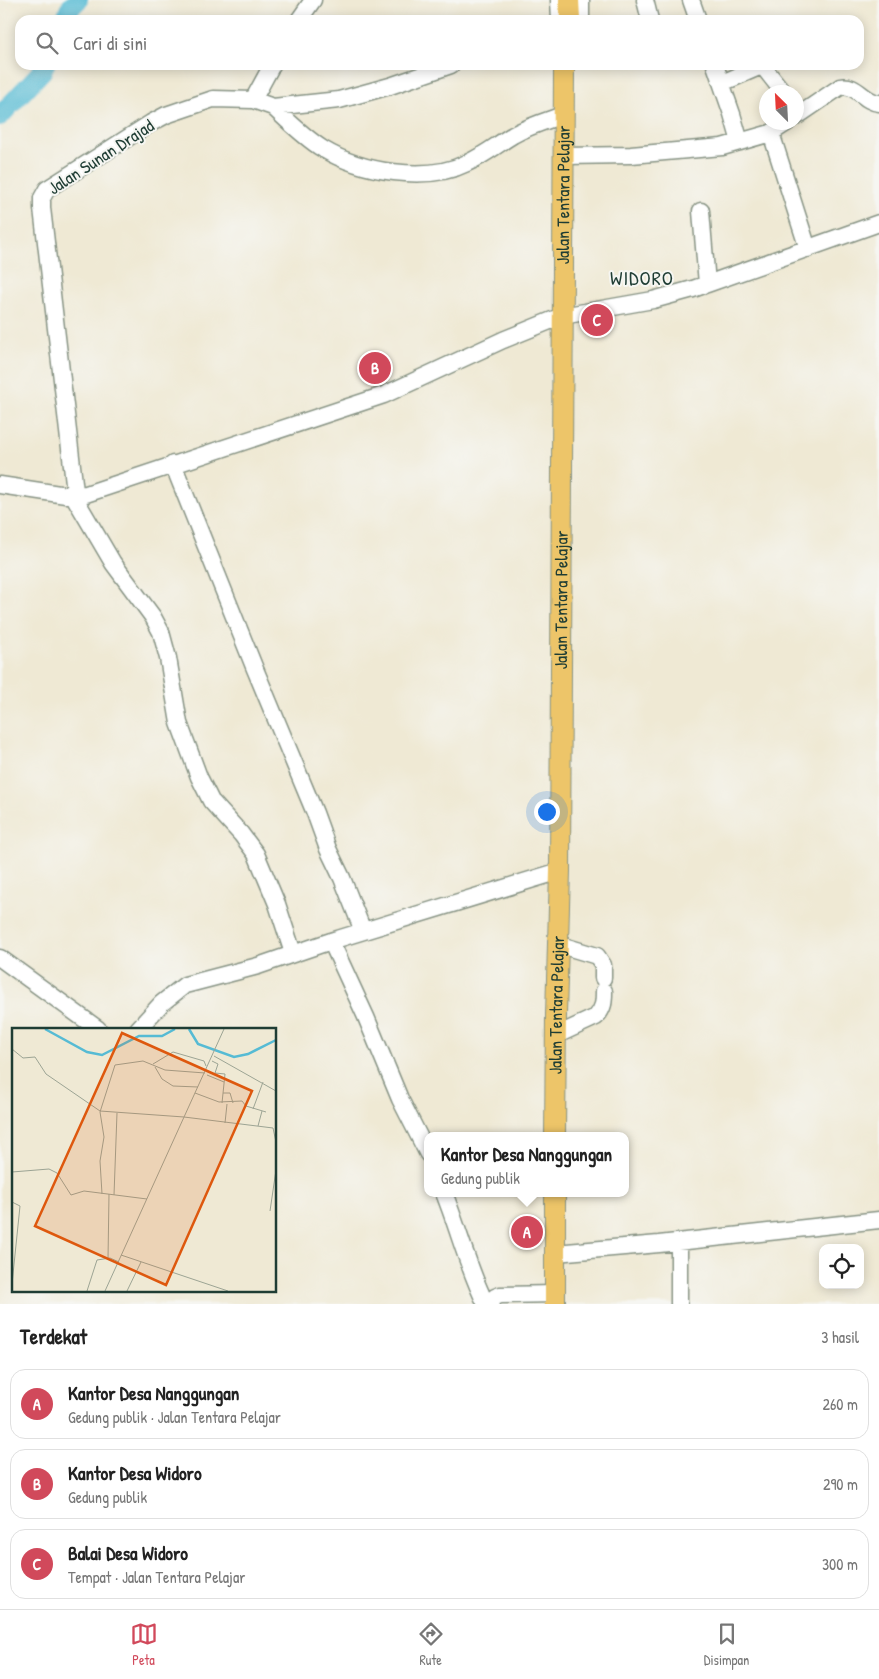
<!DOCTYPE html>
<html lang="id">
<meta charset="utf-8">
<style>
:root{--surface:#fff;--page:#f6f6f6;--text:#222;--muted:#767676;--line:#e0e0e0;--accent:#d1495b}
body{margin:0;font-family:"Patrick Hand",sans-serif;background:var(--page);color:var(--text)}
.controls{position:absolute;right:15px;bottom:15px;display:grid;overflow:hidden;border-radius:10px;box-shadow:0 2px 12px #0003}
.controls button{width:45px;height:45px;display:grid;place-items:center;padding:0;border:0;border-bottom:1px solid var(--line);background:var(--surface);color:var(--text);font:25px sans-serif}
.compass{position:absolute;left:759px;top:85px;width:45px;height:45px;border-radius:50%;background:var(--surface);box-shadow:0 2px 12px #0003;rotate:336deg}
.you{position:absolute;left:546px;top:811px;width:18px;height:18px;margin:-12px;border:4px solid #fff;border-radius:50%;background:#1a73e8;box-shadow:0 0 0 8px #1a73e833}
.badge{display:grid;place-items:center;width:32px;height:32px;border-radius:50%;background:var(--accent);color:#fff;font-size:16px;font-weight:700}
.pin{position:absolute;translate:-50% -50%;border:2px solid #fff;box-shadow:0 1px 5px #0006}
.popup{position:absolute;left:424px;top:1132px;width:205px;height:65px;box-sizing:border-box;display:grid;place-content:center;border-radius:10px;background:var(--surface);filter:drop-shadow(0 1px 4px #0005);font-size:16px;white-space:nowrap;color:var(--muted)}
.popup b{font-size:19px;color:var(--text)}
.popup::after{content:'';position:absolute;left:50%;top:100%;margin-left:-10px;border:10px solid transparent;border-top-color:var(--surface)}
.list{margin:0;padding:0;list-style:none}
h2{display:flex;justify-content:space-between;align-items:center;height:65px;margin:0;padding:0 20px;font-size:21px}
h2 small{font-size:16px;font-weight:400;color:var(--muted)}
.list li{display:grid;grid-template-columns:32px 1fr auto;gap:15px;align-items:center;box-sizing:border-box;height:70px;margin:0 10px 10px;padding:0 10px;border:1px solid var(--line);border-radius:15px}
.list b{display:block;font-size:19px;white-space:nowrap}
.list p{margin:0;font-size:16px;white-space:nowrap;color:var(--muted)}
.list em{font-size:16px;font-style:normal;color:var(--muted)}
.icon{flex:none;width:28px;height:28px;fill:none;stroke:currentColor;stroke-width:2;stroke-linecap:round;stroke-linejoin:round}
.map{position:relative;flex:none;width:879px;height:1304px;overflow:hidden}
.search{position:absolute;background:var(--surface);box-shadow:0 2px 12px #0003;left:15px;right:15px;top:15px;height:55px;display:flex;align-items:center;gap:12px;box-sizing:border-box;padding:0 18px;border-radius:15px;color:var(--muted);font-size:19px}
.sheet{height:305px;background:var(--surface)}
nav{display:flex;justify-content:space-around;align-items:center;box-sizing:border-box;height:70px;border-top:1px solid var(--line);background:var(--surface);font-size:14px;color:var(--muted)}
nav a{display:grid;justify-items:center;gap:2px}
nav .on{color:var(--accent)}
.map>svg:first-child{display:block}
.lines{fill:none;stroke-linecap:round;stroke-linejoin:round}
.river{stroke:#56bbd4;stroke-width:20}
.minor-casing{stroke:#879384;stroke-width:19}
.major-casing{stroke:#879384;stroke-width:22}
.minor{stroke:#fff;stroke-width:16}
.major{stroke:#edc569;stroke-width:20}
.labels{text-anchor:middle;stroke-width:4;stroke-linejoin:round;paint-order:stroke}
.street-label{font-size:18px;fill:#1f3d34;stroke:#f6f6f2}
.quarter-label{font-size:20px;letter-spacing:1px;fill:#1f3d34;stroke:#f6f6f2}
.inset-river{fill:none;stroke:#56bbd4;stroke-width:2.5}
.inset-road{fill:none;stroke:#9ca494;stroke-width:1}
.view{fill:#de580e;fill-opacity:0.15;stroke:#de580e;stroke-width:2.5}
.inset-edge{fill:none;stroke:#1f3d34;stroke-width:2.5}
</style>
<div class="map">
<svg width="879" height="1304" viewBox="0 0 879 1304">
<rect width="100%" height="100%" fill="#f6f6f2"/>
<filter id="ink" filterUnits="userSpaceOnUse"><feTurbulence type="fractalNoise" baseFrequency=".02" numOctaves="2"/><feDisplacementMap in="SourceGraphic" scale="10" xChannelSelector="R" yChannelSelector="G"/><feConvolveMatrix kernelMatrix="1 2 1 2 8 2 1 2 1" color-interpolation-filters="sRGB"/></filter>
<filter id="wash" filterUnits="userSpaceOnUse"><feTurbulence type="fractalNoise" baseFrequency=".0096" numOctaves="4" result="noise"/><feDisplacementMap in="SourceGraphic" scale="20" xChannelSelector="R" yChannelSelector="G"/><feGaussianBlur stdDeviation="1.12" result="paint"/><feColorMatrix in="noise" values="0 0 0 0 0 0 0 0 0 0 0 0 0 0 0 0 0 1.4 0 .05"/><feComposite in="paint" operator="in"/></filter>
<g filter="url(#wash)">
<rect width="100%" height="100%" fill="#efe9d4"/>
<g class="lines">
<path class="river" d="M65 20 70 8 78 0
M0 116 42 71 45 65"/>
</g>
</g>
<g filter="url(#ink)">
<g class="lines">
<g class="minor-casing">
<path id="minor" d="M559 0 560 20
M581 0V20
M645 0 650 20
M691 0 698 20
M299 20 313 0
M715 65 732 114 740 142
M722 83 759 67 765 69 783 92
M253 100 272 65
M273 107C289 122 305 138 323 149 361 172 427 183 467 163 483 156 498 144 513 135 529 126 546 121 563 115
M796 117 840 87C857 83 863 102 879 103
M771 133 808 249
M563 156 631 155 722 147 771 133 788 122
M701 211 707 284
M173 464 255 669 315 813 328 849 342 878 363 931
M0 485 66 495 86 494 384 395 503 340 562 316 653 300 693 289 879 223
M331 941 366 1017 400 1099 428 1154
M557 944 597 956 603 965V978
M293 953 277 904 256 854 241 834 211 801 199 777 179 723 168 658 161 632 153 617 113 563 76 500 42 208V198L47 189 151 123 166 115 213 99 253 100 273 107 339 100 390 86 451 65
M0 958 98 1029
M138 1029 162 1003 185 985 258 966 331 941 560 871
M555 1036 596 1017C604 1008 604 1001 604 991
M444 1193C459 1230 468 1269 486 1304
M555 1253 659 1244 879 1220
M490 1304 495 1297 500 1295 555 1294
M679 1304V1242"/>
</g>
<g class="major-casing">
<g id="major">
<path d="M569 0 570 20"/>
<path id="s1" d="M555 1136 556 1015 560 871 564 65"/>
<path d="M555 1193V1304"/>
</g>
</g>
<use href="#minor" class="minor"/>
<use href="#major" class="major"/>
</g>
</g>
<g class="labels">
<g class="street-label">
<text transform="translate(101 157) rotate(-33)" y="6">Jalan Sunan Drajad</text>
<text dy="6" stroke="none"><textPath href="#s1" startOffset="941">Jalan Tentara Pelajar</textPath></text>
<text dy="6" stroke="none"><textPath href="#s1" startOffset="536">Jalan Tentara Pelajar</textPath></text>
<text dy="6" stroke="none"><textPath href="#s1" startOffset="131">Jalan Tentara Pelajar</textPath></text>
</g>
<g class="quarter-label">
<text x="642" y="285">WIDORO</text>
</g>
</g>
<g transform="translate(12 1028)">
<rect width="264" height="264" fill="#efe9d4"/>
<path class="inset-river" d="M33 1 75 24 90 27 127 8H150L163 1M177 1 186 16 222 29 236 26 264 12"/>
<path class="inset-road" d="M0 21 11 30 23 29 34 46 88 83 172 89 261 100 264 114M202 28 264 63M200 33 206 36 203 45 213 46 210 75M141 36 161 24 192 33 194 38M143 39 150 51 161 58 186 59M195 47 212 54M183 65 207 74 230 73 234 78 254 84M211 65H218L221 75M241 81 251 54M213 95 215 76M246 98 250 83M0 144 37 141 45 145 59 167 72 163 135 171M90 166 88 133 92 109 88 84 103 37 131 33 153 42 193 45M102 167 105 85M0 174 8 178 0 256M258 183 264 142M109 227 216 263M96 231 97 166M75 263 85 232 98 230 107 234M93 263 212 1M115 263 129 234"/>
<path class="view" d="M110 5 240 63 154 257 23 198Z"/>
<rect width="264" height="264" class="inset-edge"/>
</g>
</svg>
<div class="controls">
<button><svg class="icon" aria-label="locate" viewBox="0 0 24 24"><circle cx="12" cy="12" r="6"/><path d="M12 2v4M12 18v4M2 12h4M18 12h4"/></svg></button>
</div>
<svg class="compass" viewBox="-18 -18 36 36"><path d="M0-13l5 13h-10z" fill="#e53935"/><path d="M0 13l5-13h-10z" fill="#767676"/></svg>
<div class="you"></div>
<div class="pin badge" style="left:527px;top:1232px">A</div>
<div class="popup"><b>Kantor Desa Nanggungan</b>Gedung publik</div>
<div class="pin badge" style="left:375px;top:368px">B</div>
<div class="pin badge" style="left:597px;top:320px">C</div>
<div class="search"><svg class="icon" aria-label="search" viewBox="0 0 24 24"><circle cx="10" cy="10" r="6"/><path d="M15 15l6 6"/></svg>Cari di sini</div>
</div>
<section class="sheet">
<h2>Terdekat<small>3 hasil</small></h2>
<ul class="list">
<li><span class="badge">A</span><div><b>Kantor Desa Nanggungan</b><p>Gedung publik · Jalan Tentara Pelajar</p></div><em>260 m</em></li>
<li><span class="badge">B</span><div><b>Kantor Desa Widoro</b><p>Gedung publik</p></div><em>290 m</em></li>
<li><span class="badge">C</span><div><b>Balai Desa Widoro</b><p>Tempat · Jalan Tentara Pelajar</p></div><em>300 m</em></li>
</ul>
</section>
<nav>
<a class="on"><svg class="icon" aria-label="map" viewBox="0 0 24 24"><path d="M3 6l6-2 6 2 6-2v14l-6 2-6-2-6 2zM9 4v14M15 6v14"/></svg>Peta</a>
<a><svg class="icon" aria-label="directions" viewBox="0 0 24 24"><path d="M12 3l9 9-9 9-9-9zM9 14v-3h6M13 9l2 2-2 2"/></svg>Rute</a>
<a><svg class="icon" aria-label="saved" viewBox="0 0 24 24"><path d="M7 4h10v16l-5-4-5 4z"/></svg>Disimpan</a>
</nav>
